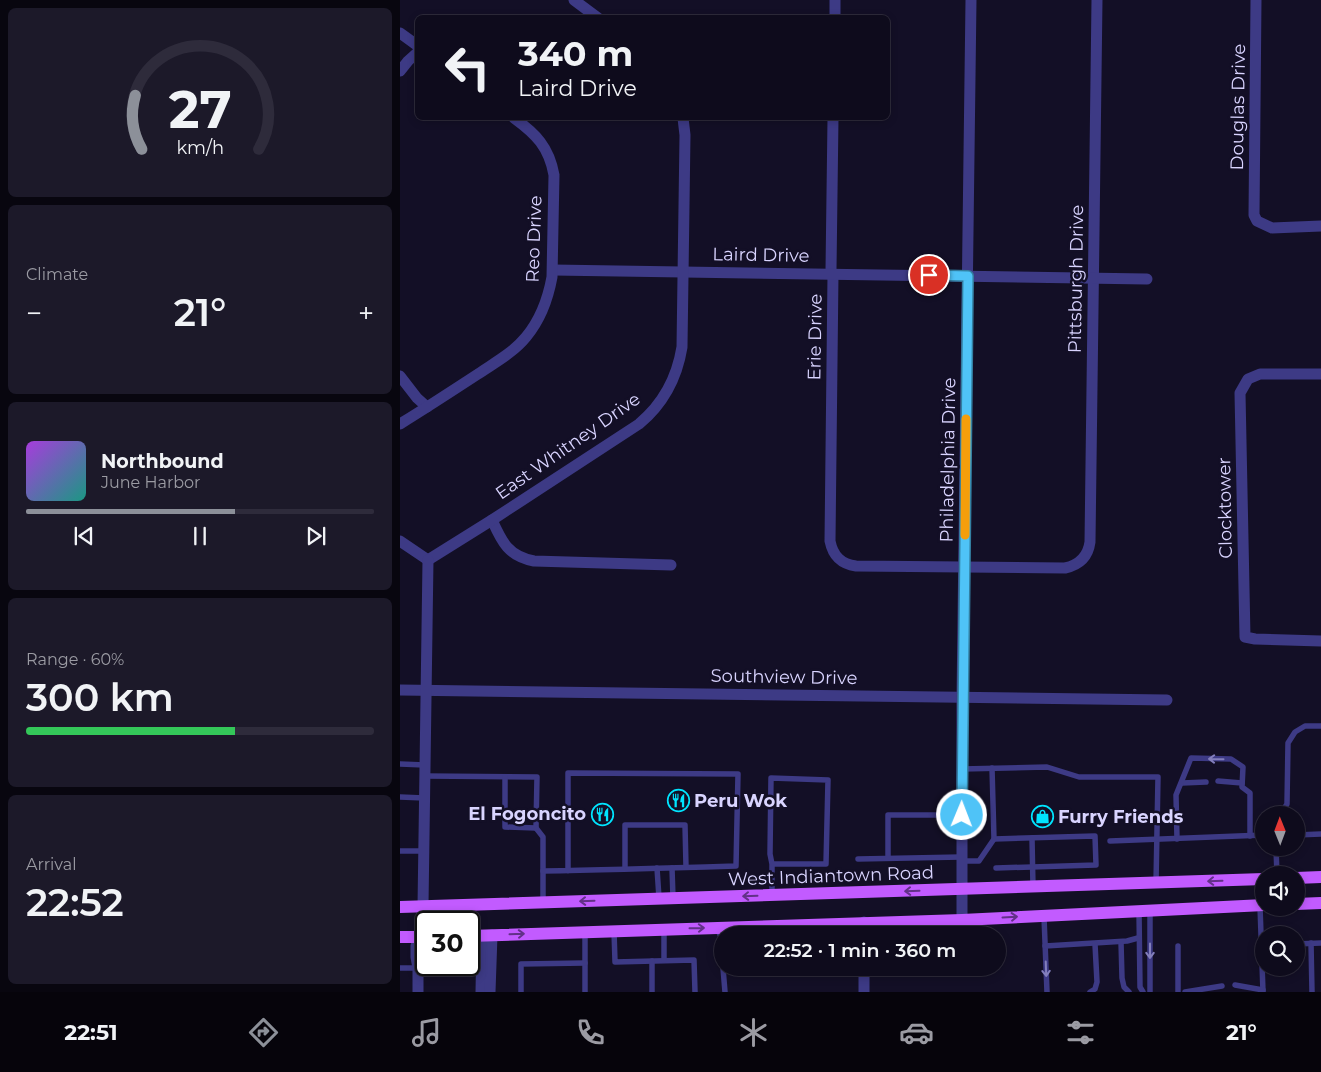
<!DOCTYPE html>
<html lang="en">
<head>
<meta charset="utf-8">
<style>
	body { margin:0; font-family:Montserrat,sans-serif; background:#1c1929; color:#f1f3f6; height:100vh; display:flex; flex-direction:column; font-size:19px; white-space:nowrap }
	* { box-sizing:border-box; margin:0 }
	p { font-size:16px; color:#9b9ba3 }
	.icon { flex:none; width:28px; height:28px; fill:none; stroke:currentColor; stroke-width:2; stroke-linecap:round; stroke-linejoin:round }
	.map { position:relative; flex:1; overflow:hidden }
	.side { display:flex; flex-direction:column; gap:8px; padding:8px; background:#08060f; width:400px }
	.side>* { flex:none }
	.hud { position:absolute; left:15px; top:15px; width:475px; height:105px; border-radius:8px; box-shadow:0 2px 8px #0003,0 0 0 1px #2e2b3b; background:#0e0b1c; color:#f1f3f6; overflow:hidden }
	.needle { width:32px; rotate:359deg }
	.tools { position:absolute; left:855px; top:806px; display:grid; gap:10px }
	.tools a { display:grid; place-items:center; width:50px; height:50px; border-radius:50%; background:#0e0b1c; box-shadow:0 2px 8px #0003,0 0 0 1px #2e2b3b; font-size:25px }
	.speed { position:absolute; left:15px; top:911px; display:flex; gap:10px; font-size:25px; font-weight:700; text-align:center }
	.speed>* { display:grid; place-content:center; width:65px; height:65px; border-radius:50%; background:#0e0b1c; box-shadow:0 2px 8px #0003,0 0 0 1px #2e2b3b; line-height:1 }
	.speed .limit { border:2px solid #111; border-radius:8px; background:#fff; color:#111 }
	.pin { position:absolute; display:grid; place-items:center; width:42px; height:42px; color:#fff; margin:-21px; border:2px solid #fff; border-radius:50%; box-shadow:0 1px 5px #0007 }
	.me { position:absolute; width:55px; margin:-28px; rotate:1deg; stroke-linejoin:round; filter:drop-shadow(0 0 4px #0008) }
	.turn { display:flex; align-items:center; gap:18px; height:105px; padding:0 20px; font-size:22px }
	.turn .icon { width:65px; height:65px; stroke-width:2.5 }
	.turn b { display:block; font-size:35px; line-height:42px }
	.big { font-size:38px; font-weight:600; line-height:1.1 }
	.side .card { flex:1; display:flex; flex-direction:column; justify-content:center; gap:8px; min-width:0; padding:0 18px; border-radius:8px; background:#1c1929 }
	.side .dial { align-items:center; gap:0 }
	.dial svg { height:130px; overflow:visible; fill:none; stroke:#2e2b3b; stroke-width:7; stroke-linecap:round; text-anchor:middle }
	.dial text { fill:#f1f3f6; stroke:none }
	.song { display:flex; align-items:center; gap:15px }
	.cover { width:60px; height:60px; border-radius:8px; background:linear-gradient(135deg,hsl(280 70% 55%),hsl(170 70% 35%)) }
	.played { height:5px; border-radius:2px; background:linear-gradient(90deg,#8c9099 60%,#2e2b3b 60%) }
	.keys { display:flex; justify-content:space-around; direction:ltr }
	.heat { display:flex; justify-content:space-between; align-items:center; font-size:28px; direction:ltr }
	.charge { height:8px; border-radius:4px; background:linear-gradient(90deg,#34c759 60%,#2e2b3b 0) }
	.trip { position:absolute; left:314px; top:926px; width:292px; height:50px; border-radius:25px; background:#0e0b1c; box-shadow:0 2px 8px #0003,0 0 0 1px #2e2b3b; font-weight:600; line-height:50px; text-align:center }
	.tabs { display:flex; height:80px; justify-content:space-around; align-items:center; background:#06040b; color:#9b9ba3 }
	.tabs .icon { width:35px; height:35px }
	.tabs .active { color:#8c9099 }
	.tabs b { font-size:22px; color:#f1f3f6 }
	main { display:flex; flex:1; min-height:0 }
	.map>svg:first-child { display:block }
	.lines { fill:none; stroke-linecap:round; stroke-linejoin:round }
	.lane { stroke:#3d3a85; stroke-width:5.5 }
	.street { stroke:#3d3a85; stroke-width:11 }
	.primary { stroke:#c25bff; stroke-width:12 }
	.oneway { stroke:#837fbc }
	.oneway2 { stroke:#623188 }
	.route-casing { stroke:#337fa1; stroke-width:12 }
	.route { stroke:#4fc3f7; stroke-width:9 }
	.slow { stroke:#f59e0b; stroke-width:9 }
	.labels { text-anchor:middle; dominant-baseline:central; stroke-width:5; stroke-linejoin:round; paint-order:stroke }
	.street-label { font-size:18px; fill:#d9d4ff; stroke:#130f26 }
	.poi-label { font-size:18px; font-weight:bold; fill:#d9d4ff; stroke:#130f26; text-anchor:start }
</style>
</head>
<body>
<main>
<section class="side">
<div class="card dial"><svg viewBox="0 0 100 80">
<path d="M14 69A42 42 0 1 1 86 69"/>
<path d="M14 69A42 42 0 0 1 10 36" stroke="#8c9099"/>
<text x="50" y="56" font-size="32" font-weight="700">27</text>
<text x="50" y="72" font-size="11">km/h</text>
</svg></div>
<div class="card"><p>Climate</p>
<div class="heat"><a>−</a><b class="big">21°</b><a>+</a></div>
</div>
<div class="card">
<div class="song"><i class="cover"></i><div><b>Northbound</b><p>June Harbor</p></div></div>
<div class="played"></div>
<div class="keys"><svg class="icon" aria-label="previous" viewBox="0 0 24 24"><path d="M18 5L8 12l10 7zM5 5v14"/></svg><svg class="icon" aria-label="pause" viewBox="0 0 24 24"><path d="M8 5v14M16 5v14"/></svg><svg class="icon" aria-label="next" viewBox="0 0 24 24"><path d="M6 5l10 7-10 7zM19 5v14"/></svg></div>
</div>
<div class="card"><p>Range · 60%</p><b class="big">300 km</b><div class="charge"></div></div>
<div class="card"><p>Arrival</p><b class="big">22:52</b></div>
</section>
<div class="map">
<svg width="921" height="992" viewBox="0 0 921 992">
	<rect width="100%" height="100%" fill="#130f26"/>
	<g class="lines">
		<g class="lane">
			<path d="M 0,764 L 25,765"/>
			<path d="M 592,768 L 594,839"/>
			<path d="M 562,769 L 647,767 L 679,777 L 758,777 L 756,883"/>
			<path d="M 25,776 L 137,777 L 136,828 L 143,837 L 143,902"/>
			<path d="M 105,777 L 105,827 L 136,828"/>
			<path d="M 818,781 L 842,783"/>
			<path d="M 782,783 L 806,782"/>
			<path d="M 0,797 L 24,798"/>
			<path d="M 880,815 L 887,804 L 888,743 L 895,732 L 905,726 L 921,726"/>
			<path d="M 896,835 L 921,834"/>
			<path d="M 632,838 L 633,887"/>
			<path d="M 777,839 L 776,795 L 791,758 L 831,759 L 843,767 L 842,787 L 850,793 L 850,836"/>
			<path d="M 710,841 L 864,835"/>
			<path d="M 876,848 L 877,875"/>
			<path d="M 0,851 L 23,851"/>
			<path d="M 488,858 L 488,815 L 562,815"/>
			<path d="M 458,859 L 561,857"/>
			<path d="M 561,861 L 579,861 L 594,839 L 695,836 L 696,865 L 596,868"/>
			<path d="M 372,864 L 426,864 L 428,780 L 371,778 L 370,854 L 372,864 L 372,895"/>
			<path d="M 225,868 L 225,825 L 285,825 L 286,867"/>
			<path d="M 257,868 L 259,898"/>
			<path d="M 272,868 L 273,898"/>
			<path d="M 143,871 C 207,870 272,868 336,866 L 338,774 L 168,773 L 168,871"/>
			<path d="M 860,906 L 863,992"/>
			<path d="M 750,910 L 750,992"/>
			<path d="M 739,912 L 740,987 L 743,992"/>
			<path d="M 644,917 L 647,992"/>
			<path d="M 317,928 L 322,939 L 322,949"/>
			<path d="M 214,931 L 215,962 L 294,960 L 295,992"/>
			<path d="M 185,932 L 185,992"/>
			<path d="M 721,942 L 722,978 L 724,987 L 729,992"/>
			<path d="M 911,943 L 912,992"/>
			<path d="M 896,944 L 921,943"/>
			<path d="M 645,946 L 727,941 L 738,938"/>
			<path d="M 778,946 L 778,992"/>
			<path d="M 264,960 L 264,930"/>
			<path d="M 69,963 L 82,964"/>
			<path d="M 0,968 L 18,968"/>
			<path d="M 323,968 L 325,992"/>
			<path d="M 835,985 L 863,990"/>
			<path d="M 121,992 L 121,964 L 185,963"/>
			<path d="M 252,992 L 252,961"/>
			<path d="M 690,992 L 695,989 L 697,982 L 695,944"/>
			<path d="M 785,992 L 822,986"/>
		</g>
		<g class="street">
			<path d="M 174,0 L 198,18"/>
			<path d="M 856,0 L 854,215 L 857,221 L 872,228 L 921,226"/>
			<path d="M 435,18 L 435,0"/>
			<path d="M 0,33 L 18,46"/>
			<path d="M 0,71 L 8,61 L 18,52"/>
			<path d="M 433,118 L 431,270 L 433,274 L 430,541 C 433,556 441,564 456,566 L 665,568 C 679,565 688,557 690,542 L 697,0"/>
			<path d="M 153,270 L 747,279"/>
			<path d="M 921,374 L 860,374 L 848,379 L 840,393 L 845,637 L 855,639 L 921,641"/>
			<path d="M 0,376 L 17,398 L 27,407"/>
			<path d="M 0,424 C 26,408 52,391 78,374 C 94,363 113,353 126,337 C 141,319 148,299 152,277 L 154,175 C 149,147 136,134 114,118"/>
			<path d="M 92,520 C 102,542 108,556 134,561 L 271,565"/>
			<path d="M 0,541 L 28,560"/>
			<path d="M 28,560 L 92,520 L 239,424 C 263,404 277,378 282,347 L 285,135 L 283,118"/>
			<path d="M 0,690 L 767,700"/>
			<path d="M 562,920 L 562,697 L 571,0"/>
			<path d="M 464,935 L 464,922"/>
			<path d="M 18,968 L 16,957 L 16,946 L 19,937 L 23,906 L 28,560"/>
			<path d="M 18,992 L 18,968 L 20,961"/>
			<path d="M 81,992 L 82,936"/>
			<path d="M 90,992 L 92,935"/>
			<path d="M 464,992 L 464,968"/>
		</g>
		<g class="primary">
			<path d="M 896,878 L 921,877"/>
			<path d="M 896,904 L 921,903"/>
			<path d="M 0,907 L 864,879"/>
			<path d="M 69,936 L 562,920 L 864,905"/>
			<path d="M 0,937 L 26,937"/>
		</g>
	</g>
	<defs><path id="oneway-shaft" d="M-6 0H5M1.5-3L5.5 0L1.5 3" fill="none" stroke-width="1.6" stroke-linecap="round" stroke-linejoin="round" transform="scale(1.25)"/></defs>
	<g class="oneway">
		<use href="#oneway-shaft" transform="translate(816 759) rotate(-179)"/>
		<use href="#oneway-shaft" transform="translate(750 951) rotate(90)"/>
		<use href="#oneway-shaft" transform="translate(646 969) rotate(88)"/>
	</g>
	<g class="oneway2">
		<use href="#oneway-shaft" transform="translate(815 881) rotate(178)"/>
		<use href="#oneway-shaft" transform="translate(512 891) rotate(178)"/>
		<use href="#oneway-shaft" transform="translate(350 896) rotate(178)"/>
		<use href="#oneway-shaft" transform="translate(187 901) rotate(178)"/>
		<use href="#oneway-shaft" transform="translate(610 917) rotate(-3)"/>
		<use href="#oneway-shaft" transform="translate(297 928) rotate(-1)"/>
		<use href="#oneway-shaft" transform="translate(117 934) rotate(-2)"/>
	</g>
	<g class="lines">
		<defs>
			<path id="route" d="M 529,275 L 568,276 L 562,815"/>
		</defs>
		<use href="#route" class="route-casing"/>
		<use href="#route" class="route"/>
		<path class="slow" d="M 565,535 L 566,419"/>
	</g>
	<defs>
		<symbol id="restaurant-ring" viewBox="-11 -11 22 22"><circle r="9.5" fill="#130f26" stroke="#00e5ff" stroke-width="1.5"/><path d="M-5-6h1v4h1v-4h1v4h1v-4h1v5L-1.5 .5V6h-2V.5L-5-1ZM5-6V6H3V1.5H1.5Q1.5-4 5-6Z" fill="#00e5ff"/></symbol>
		<symbol id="shop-ring" viewBox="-11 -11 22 22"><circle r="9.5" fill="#130f26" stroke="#00e5ff" stroke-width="1.5"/><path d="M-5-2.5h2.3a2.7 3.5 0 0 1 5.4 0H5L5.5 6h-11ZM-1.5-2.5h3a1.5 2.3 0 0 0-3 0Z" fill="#00e5ff"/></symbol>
	</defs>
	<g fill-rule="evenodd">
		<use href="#restaurant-ring" x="266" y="788" width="25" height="25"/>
		<use href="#restaurant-ring" x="190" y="802" width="25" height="25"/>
		<use href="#shop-ring" x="630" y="804" width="25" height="25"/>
	</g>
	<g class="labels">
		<g class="street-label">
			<text transform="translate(838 107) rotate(-89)">Douglas Drive</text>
			<text transform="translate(134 239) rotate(-88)">Reo Drive</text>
			<text transform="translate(361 255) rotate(1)">Laird Drive</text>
			<text transform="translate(676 279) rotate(-89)">Pittsburgh Drive</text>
			<text transform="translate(415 337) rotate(-89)">Erie Drive</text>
			<text transform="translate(168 446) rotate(-35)">East Whitney Drive</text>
			<text transform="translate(548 460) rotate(-89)">Philadelphia Drive</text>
			<text transform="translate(825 508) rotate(-91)">Clocktower</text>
			<text transform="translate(384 677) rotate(1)">Southview Drive</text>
			<text transform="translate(431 876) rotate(-2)">West Indiantown Road</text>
		</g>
		<g class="poi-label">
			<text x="294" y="801">Peru Wok</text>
			<text x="186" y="814" text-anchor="end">El Fogoncito</text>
			<text x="658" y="817">Furry Friends</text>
		</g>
	</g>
</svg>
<div class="tools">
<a><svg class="needle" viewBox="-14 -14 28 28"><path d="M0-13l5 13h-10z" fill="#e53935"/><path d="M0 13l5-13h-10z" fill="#9b9ba3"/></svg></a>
<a><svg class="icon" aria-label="sound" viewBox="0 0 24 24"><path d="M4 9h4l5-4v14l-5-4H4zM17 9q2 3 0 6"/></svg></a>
<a><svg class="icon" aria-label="search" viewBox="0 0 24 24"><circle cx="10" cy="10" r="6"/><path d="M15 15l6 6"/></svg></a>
</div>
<div class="speed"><div class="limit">30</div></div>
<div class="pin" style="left:529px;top:275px;background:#d93025"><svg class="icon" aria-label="arrive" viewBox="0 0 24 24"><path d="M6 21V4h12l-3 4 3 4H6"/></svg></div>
<svg class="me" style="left:562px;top:815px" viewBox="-20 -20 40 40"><circle r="17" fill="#4fc3f7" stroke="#fff" stroke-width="3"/><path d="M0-11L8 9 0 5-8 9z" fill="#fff"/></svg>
<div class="trip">22:52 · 1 min · 360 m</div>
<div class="hud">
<div class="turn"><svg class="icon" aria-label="left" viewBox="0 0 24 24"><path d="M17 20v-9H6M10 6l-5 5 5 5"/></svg><div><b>340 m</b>Laird Drive</div></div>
</div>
</div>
</main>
<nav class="tabs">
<b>22:51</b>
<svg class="icon active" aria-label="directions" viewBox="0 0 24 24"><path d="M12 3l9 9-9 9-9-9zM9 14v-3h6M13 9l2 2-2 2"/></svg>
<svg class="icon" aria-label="music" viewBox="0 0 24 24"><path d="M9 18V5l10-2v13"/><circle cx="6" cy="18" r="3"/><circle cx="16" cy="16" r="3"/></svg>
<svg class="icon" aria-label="phone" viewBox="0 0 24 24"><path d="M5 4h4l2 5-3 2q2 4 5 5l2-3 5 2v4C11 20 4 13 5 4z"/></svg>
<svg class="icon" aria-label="climate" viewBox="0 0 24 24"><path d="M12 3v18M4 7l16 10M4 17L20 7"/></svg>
<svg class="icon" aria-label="car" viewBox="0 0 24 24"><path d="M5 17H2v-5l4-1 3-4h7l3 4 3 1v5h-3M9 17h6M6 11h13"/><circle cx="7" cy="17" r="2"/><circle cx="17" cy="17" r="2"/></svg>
<svg class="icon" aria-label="filters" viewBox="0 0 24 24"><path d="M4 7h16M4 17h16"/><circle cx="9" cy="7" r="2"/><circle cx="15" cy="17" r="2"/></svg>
<b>21°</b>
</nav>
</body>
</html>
